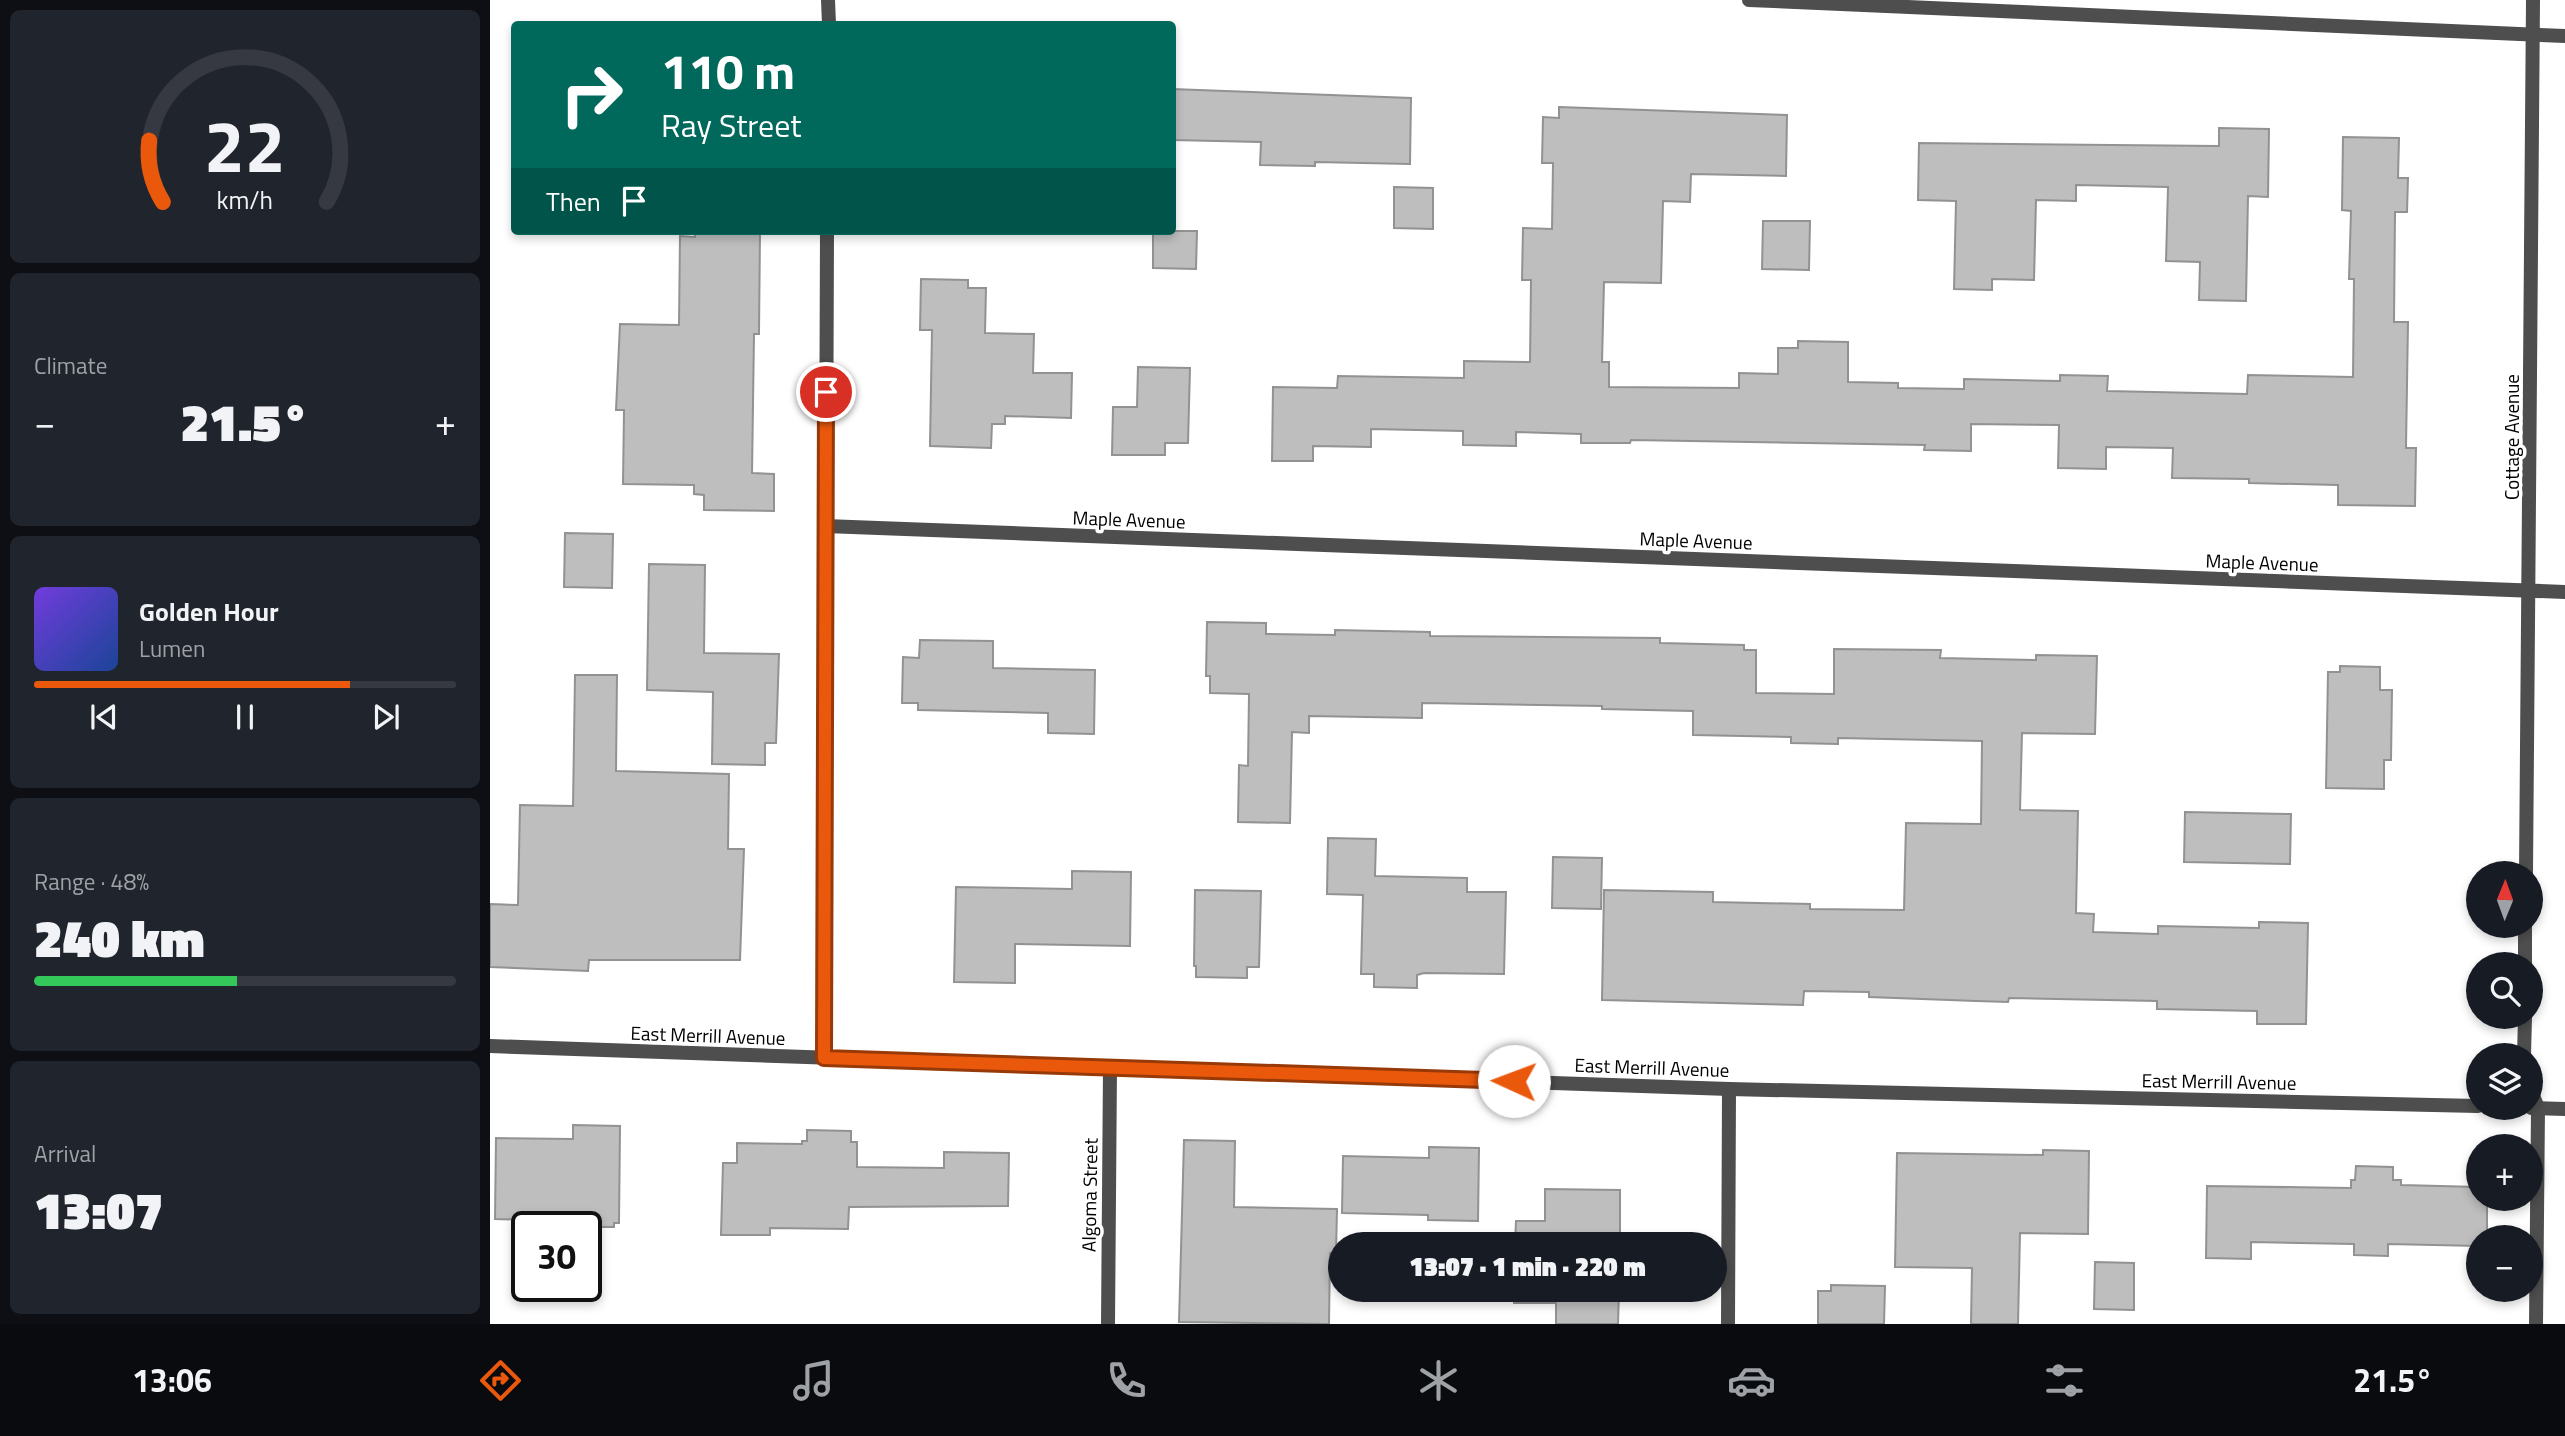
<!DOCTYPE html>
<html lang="en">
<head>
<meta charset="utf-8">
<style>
	body { margin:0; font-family:"Titillium Web",sans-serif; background:#20242c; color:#f1f3f6; height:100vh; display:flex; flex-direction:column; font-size:26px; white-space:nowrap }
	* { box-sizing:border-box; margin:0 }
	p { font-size:23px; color:#9ea1a6 }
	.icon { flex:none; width:38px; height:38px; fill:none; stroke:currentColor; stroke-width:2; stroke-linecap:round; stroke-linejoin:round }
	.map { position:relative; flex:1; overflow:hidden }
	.details { display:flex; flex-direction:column; gap:10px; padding:10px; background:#0d0f14; width:490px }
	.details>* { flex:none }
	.top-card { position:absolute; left:21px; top:21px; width:665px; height:214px; border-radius:7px; box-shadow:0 4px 10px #0003; background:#00695c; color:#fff; overflow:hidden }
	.needle { width:46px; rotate:1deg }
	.tools { position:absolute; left:1976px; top:861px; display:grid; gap:14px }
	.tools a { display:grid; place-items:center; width:77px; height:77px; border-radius:50%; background:#171b24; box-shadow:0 4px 10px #0003; font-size:35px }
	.speed { position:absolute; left:21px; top:1211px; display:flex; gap:14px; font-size:35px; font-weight:700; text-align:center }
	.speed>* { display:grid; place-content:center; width:91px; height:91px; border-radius:50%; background:#171b24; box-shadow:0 4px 10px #0003; line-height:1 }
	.speed .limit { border:4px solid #111; border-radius:10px; background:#fff; color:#111 }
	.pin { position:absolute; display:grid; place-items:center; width:60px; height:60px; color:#fff; margin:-30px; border:4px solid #fff; border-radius:50%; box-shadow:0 2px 7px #0007 }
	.me { position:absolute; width:77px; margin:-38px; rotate:272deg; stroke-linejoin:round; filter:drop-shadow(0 0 5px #0008) }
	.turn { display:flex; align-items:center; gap:24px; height:147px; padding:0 35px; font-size:32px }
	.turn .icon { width:91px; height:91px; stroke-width:2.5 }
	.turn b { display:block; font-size:49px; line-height:60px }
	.then { display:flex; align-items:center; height:66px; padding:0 35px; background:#0003; gap:14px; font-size:26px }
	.big { font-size:52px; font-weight:800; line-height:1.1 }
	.details .tile { flex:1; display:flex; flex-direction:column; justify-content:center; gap:10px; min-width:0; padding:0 24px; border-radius:10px; background:#20242c }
	.details .dial { align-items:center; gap:0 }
	.dial svg { height:182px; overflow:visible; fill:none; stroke:#363941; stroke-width:7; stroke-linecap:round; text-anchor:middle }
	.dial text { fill:#f1f3f6; stroke:none }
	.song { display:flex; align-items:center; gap:21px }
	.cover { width:84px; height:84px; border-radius:10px; background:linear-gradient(135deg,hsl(260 70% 55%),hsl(220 70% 35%)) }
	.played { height:7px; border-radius:4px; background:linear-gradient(90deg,#ea580c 75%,#363941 75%) }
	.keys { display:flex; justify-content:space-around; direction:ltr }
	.heat { display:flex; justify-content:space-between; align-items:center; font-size:38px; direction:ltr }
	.charge { height:10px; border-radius:5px; background:linear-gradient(90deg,#34c759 48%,#363941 0) }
	.trip { position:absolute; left:838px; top:1232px; width:399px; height:70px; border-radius:35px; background:#171b24; box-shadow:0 4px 10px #0003; font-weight:800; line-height:70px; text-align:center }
	.dock { display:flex; height:112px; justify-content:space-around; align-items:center; background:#090b0e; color:#9ea1a6 }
	.dock .icon { width:49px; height:49px }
	.dock .on { color:#ea580c }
	.dock b { font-size:32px; color:#f1f3f6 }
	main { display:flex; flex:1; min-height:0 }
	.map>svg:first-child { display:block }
	.building { fill:#bebebe; stroke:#929292; stroke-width:2 }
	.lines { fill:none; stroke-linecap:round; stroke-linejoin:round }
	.street { stroke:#4e4e4e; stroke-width:14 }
	.route-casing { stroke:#983908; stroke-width:18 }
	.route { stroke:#ea580c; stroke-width:12 }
	.labels { text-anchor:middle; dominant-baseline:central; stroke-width:7; stroke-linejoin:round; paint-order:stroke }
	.street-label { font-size:19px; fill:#000; stroke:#fff }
</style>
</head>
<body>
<main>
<section class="details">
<div class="tile dial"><svg viewBox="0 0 100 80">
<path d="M14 69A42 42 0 1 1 86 69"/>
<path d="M14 69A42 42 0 0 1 8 42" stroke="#ea580c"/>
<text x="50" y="56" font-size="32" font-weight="700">22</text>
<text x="50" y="72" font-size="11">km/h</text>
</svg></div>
<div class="tile"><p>Climate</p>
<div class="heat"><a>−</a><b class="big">21.5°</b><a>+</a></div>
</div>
<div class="tile">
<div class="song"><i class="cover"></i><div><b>Golden Hour</b><p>Lumen</p></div></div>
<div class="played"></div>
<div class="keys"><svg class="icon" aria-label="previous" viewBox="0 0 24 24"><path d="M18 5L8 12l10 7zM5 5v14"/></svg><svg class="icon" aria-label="pause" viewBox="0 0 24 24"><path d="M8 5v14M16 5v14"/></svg><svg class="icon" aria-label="next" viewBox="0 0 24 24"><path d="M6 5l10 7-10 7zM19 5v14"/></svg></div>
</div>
<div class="tile"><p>Range · 48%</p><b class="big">240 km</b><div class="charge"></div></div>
<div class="tile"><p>Arrival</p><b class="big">13:07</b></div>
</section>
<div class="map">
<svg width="2075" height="1324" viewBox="0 0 2075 1324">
	<rect width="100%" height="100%" fill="#fff"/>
	<g class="building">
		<path d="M 682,89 L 921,98 L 920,164 L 825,162 L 825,166 L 770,165 L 771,142 L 682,140 Z"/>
		<path d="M 1069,107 L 1297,115 L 1296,176 L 1201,174 L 1200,202 L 1173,201 L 1171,283 L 1114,282 L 1112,362 L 1119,362 L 1119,387 L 1249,388 L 1249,373 L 1288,374 L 1288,348 L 1308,348 L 1308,341 L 1358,342 L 1358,382 L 1408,383 L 1408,388 L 1474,389 L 1474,379 L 1570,381 L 1570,375 L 1618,376 L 1617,391 L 1757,394 L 1758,375 L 1863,377 L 1864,279 L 1859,279 L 1861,211 L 1852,210 L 1853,137 L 1909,138 L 1908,178 L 1918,178 L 1917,212 L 1905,212 L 1904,322 L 1918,322 L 1916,448 L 1926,448 L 1925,506 L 1848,505 L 1848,485 L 1759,483 L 1759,479 L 1682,478 L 1683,448 L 1616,447 L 1616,469 L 1568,468 L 1569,425 L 1481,424 L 1481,451 L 1434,450 L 1435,445 L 1141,440 L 1140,443 L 1091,443 L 1091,434 L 1026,432 L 1026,446 L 973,445 L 973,431 L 881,429 L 881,447 L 823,446 L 823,461 L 782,461 L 783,387 L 847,388 L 848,376 L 974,378 L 974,361 L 1040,362 L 1041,280 L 1032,280 L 1033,228 L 1062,229 L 1063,163 L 1052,163 L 1053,117 L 1069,118 Z"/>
		<path d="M 1729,128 L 1779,129 L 1778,197 L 1758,196 L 1756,301 L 1709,300 L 1710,262 L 1676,261 L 1678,187 L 1586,185 L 1586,201 L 1546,200 L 1544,280 L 1502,279 L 1502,290 L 1464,289 L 1466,201 L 1428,200 L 1429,143 L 1729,146 Z"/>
		<path d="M 904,187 L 943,188 L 943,229 L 904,228 Z"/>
		<path d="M 1273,221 L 1320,221 L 1319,270 L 1272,269 Z"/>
		<path d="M 205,231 L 270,231 L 269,334 L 264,334 L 262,473 L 284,474 L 284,511 L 214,510 L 214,495 L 204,494 L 204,485 L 133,484 L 134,410 L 126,410 L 130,324 L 189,325 L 190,236 L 205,237 Z"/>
		<path d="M 663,231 L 707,231 L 706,269 L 663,268 Z"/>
		<path d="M 431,279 L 478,280 L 478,288 L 496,288 L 495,333 L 544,334 L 543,373 L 582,373 L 581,418 L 515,416 L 515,424 L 502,424 L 501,448 L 440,446 L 442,330 L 430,330 Z"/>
		<path d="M 648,367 L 700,368 L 698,443 L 675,443 L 675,455 L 622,455 L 623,407 L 647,407 Z"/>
		<path d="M 75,533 L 123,534 L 122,588 L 74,587 Z"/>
		<path d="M 159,564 L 215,565 L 214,653 L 289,654 L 286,743 L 275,743 L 275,765 L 222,764 L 223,692 L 157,690 Z"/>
		<path d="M 717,622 L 776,623 L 776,634 L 845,635 L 845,630 L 940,632 L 940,636 L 1170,638 L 1170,643 L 1254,645 L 1254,650 L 1266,650 L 1266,693 L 1344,694 L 1344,649 L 1451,650 L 1450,658 L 1546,660 L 1546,655 L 1607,656 L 1605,734 L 1532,733 L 1530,810 L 1588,811 L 1586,913 L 1604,914 L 1603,932 L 1668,934 L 1668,926 L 1769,928 L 1769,922 L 1818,923 L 1816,1024 L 1767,1024 L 1767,1011 L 1667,1009 L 1667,1001 L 1519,998 L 1518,1002 L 1486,1001 L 1379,997 L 1379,992 L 1314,991 L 1313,1005 L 1112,1000 L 1114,890 L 1223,892 L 1223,902 L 1320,904 L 1320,909 L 1414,910 L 1416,823 L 1491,824 L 1492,741 L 1348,738 L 1348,744 L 1301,743 L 1301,737 L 1203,735 L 1203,711 L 1112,709 L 1112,706 L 932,703 L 932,718 L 819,716 L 819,733 L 802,732 L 800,823 L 748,822 L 749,765 L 758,766 L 759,694 L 720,693 L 720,676 L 716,676 Z"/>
		<path d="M 430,640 L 503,641 L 503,668 L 605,670 L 604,734 L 558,733 L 558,713 L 428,710 L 428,703 L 412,703 L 413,657 L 429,658 Z"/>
		<path d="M 1850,666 L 1890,667 L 1890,690 L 1902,690 L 1901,760 L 1894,760 L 1894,789 L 1836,788 L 1838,672 L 1850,672 Z"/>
		<path d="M 85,675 L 127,675 L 126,771 L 239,774 L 238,849 L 254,849 L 250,960 L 99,960 L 98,971 L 0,967 L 0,904 L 28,905 L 30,805 L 83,806 Z"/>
		<path d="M 1695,812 L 1801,814 L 1800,864 L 1694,862 Z"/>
		<path d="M 838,838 L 886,839 L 885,876 L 977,878 L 977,892 L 1016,892 L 1014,974 L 934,973 L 927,975 L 927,988 L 884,987 L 884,974 L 871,974 L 873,895 L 837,894 Z"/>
		<path d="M 1063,857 L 1112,858 L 1111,909 L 1062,908 Z"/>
		<path d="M 582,871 L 641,872 L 640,946 L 525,944 L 525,983 L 464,982 L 466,887 L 582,889 Z"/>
		<path d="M 705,890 L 771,891 L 769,967 L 757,967 L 757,978 L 706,977 L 706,966 L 704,966 Z"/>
		<path d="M 83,1125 L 130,1126 L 129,1223 L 124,1223 L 124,1227 L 89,1227 L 89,1222 L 81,1221 L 5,1219 L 6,1138 L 83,1139 Z"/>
		<path d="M 317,1130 L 361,1131 L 361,1142 L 367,1142 L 367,1167 L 454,1168 L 454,1152 L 519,1153 L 518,1206 L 359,1207 L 358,1229 L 280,1228 L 280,1235 L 231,1235 L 233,1163 L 247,1163 L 247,1143 L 312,1144 L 312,1141 L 317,1141 Z"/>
		<path d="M 694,1140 L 745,1141 L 744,1207 L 847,1209 L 846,1253 L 840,1253 L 839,1324 L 689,1322 Z"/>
		<path d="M 939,1147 L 989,1148 L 988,1221 L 938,1220 L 938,1215 L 852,1213 L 853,1156 L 939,1158 Z"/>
		<path d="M 1553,1150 L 1599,1151 L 1598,1234 L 1530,1233 L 1528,1324 L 1481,1324 L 1482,1268 L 1405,1267 L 1407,1153 L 1553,1155 Z"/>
		<path d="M 1866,1166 L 1903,1167 L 1903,1180 L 1911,1180 L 1911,1185 L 1988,1187 L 1988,1199 L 1997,1199 L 1997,1237 L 1988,1237 L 1988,1246 L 1898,1244 L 1898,1256 L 1864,1255 L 1864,1244 L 1761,1242 L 1761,1259 L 1716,1258 L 1717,1186 L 1861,1188 L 1861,1180 L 1865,1180 Z"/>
		<path d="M 1055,1189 L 1130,1190 L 1130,1244 L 1025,1244 L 1026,1221 L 1055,1221 Z"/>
		<path d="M 1605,1262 L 1644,1263 L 1644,1310 L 1604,1309 Z"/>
		<path d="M 1341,1285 L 1395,1286 L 1394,1324 L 1328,1324 L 1328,1291 L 1341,1291 Z"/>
		<path d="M 1024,1290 L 1129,1290 L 1128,1324 L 1066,1324 L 1066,1303 L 1024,1303 Z"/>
	</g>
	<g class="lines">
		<g class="street">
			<path d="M 338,0 L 339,24"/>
			<path d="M 1259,0 L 2075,36"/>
			<path d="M 335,526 L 2075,592"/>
			<path d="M 2036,873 L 2043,0"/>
			<path d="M 2035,964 L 2035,926"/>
			<path d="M 0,1046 L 1239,1089 L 1988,1106"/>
			<path d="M 2034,1055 L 2035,1017"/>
			<path d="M 334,1058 L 337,231"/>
			<path d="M 2040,1088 L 2048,1108 L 2046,1324"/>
			<path d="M 2041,1108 L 2075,1109"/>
			<path d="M 618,1324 L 620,1067"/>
			<path d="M 1238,1324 L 1239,1089"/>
		</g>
	</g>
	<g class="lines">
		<defs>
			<path id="route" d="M 336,392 L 334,1058 L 1024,1081"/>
		</defs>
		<use href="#route" class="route-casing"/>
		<use href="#route" class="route"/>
	</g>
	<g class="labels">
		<g class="street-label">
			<text transform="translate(2021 437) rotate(-90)">Cottage Avenue</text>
			<text transform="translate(639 519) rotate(2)">Maple Avenue</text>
			<text transform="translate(1206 540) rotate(2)">Maple Avenue</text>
			<text transform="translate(1772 562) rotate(2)">Maple Avenue</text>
			<text transform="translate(218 1035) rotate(2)">East Merrill Avenue</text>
			<text transform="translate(1162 1067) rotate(2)">East Merrill Avenue</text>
			<text transform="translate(1729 1081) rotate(1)">East Merrill Avenue</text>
			<text transform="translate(599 1195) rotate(-89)">Algoma Street</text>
		</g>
	</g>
</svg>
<div class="tools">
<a><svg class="needle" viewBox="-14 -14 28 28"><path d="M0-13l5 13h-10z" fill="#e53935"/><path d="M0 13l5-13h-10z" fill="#9ea1a6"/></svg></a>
<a><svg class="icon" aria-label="search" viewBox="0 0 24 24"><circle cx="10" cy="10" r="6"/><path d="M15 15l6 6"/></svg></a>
<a><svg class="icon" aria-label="layers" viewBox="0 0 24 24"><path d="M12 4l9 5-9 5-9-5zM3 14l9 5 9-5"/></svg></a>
<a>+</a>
<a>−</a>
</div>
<div class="speed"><div class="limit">30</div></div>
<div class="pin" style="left:336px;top:392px;background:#d93025"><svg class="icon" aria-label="arrive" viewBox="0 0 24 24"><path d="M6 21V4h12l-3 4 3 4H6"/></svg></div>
<svg class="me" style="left:1024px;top:1081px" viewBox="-20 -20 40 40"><circle r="19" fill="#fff"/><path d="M0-13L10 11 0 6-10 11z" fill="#ea580c"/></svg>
<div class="trip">13:07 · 1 min · 220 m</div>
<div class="top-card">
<div class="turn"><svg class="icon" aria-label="right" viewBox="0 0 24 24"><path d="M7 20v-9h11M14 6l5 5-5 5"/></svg><div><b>110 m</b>Ray Street</div></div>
<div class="then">Then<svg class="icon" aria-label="arrive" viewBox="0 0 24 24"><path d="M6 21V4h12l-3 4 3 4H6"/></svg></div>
</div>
</div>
</main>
<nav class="dock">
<b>13:06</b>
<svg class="icon on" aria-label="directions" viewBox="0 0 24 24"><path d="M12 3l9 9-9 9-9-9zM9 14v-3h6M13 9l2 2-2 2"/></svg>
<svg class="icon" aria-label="music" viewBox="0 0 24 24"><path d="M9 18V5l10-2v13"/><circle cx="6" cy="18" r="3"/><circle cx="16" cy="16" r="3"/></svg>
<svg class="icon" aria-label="phone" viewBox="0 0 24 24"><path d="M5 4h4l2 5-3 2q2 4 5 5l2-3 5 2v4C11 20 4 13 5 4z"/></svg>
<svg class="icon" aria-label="climate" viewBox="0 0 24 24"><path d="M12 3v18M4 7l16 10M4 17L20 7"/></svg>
<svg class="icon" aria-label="car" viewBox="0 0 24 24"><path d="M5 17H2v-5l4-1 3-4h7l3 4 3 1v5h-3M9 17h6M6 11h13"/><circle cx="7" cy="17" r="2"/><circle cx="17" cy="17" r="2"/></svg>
<svg class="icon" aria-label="filters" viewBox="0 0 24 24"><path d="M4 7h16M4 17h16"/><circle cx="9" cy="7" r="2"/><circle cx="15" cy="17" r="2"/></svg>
<b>21.5°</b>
</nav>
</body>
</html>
